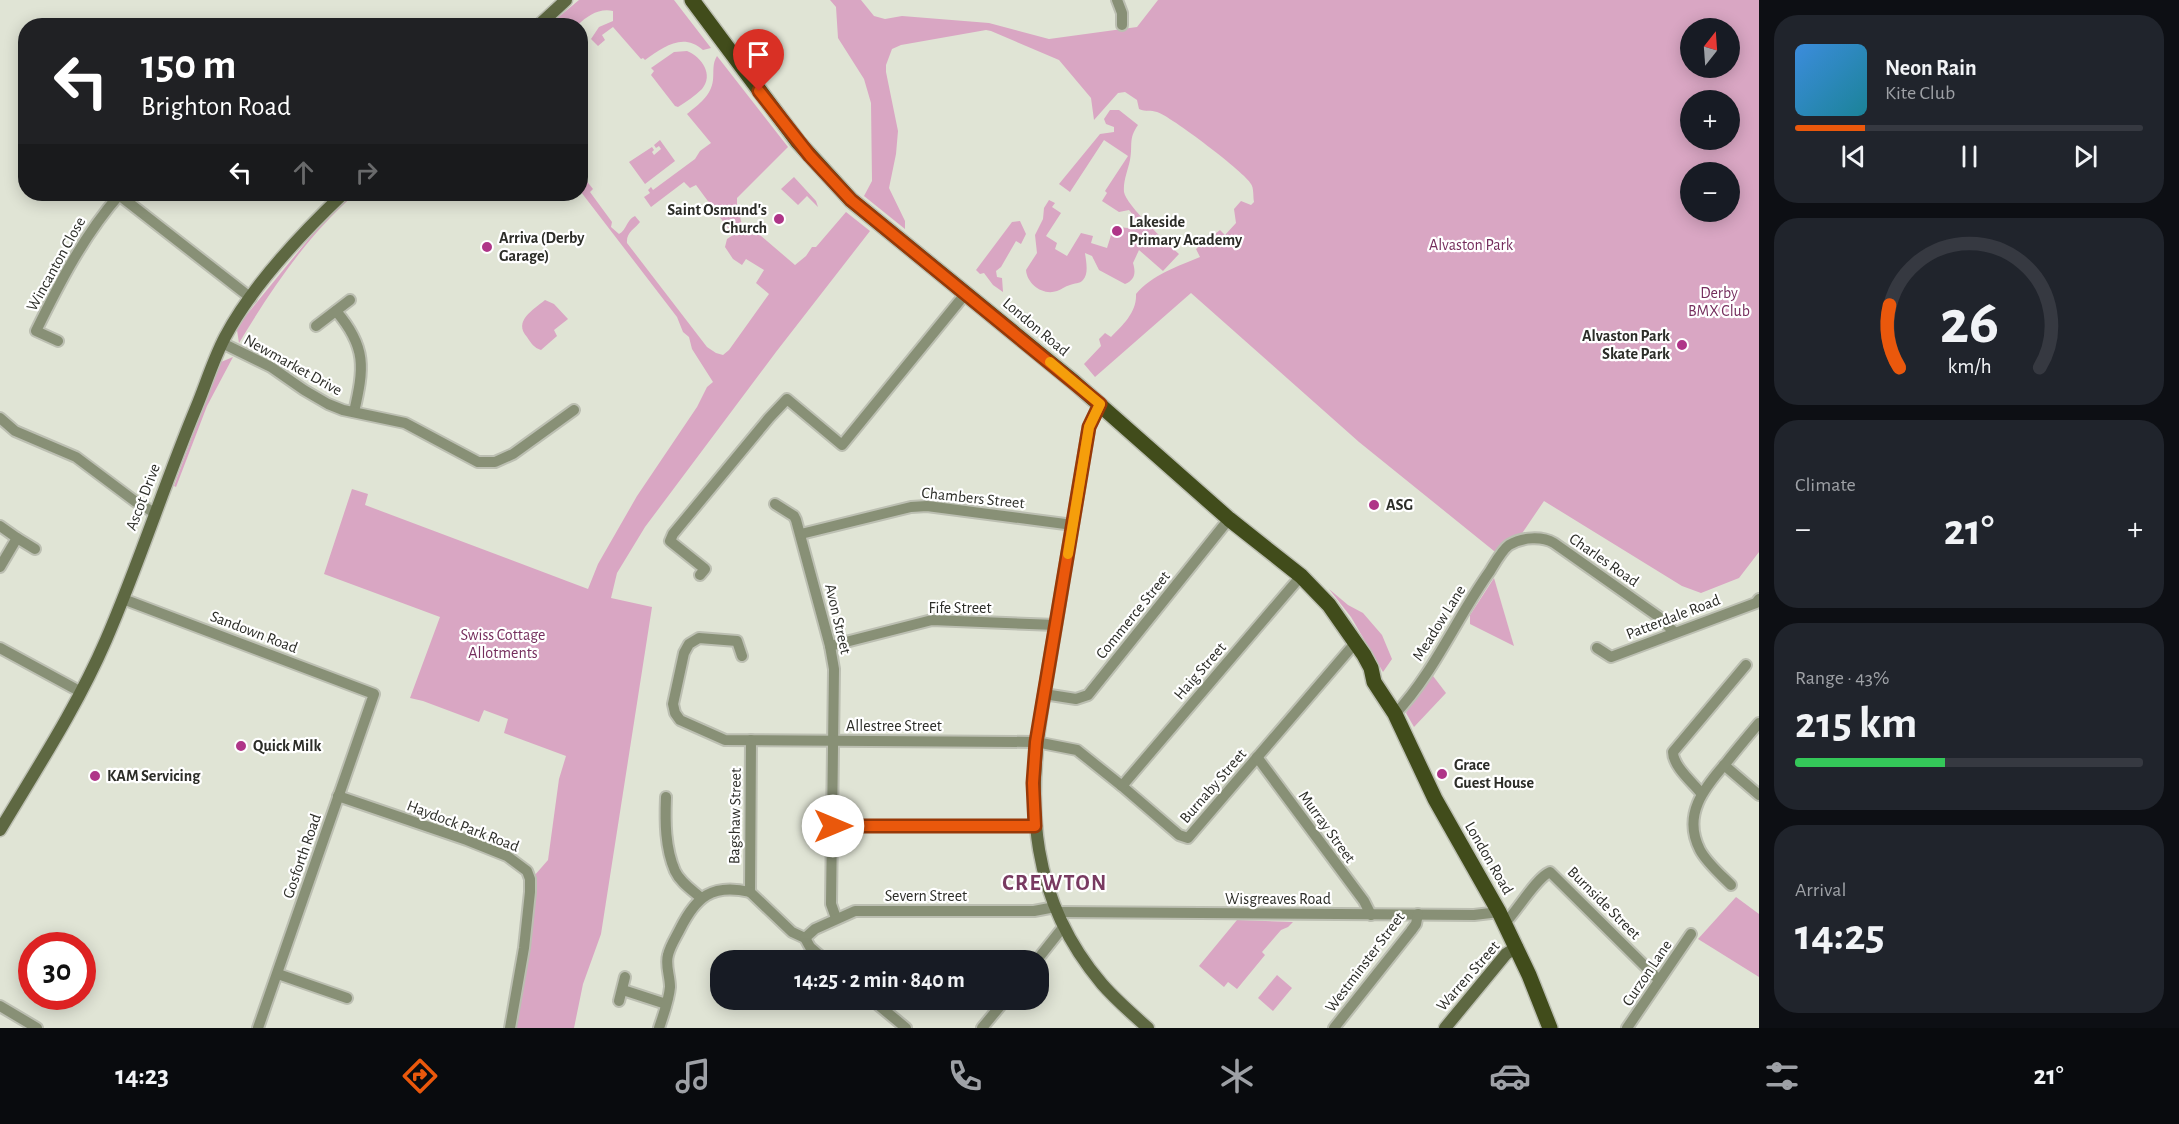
<!DOCTYPE html>
<html lang="en">
<head>
<meta charset="utf-8">
<style>
	body { margin:0; font-family:"Alegreya Sans",sans-serif; background:#20242c; color:#f1f3f6; height:100vh; display:flex; flex-direction:column; font-size:22px; white-space:nowrap }
	* { box-sizing:border-box; margin:0 }
	p { font-size:20px; color:#9ea1a6 }
	.icon { flex:none; width:33px; height:33px; fill:none; stroke:currentColor; stroke-width:2; stroke-linecap:round; stroke-linejoin:round }
	.map { position:relative; flex:1; overflow:hidden }
	.side { display:flex; flex-direction:column; gap:15px; padding:15px; background:#0d0f14; width:420px }
	.side>* { flex:none }
	.top-card { position:absolute; left:18px; top:18px; width:570px; height:183px; border-radius:24px; box-shadow:0 3px 15px #0003; background:#202124; color:#fff; overflow:hidden }
	.needle { width:39px; rotate:17deg }
	.buttons { position:absolute; left:1680px; top:18px; display:grid; gap:12px }
	.buttons a { display:grid; place-items:center; width:60px; height:60px; border-radius:50%; background:#171b24; box-shadow:0 3px 15px #0003; font-size:30px }
	.speed { position:absolute; left:18px; top:932px; display:flex; gap:12px; font-size:30px; font-weight:700; text-align:center }
	.speed>* { display:grid; place-content:center; width:78px; height:78px; border-radius:50%; background:#171b24; box-shadow:0 3px 15px #0003; line-height:1 }
	.speed .limit { border:9px solid #d22; background:#fff; color:#111 }
	.pin { position:absolute; display:grid; place-items:center; width:51px; height:51px; color:#fff; margin:-62px -26px; border-radius:50% 50% 50% 0; rotate:-45deg; box-shadow:0 0 6px #0007 }
	.pin .icon { rotate:45deg }
	.me { position:absolute; width:66px; margin:-33px; rotate:90deg; stroke-linejoin:round; filter:drop-shadow(0 0 4px #0008) }
	.turn { display:flex; align-items:center; gap:21px; height:126px; padding:0 24px; font-size:27px }
	.turn .icon { width:78px; height:78px; stroke-width:2.5 }
	.turn b { display:block; font-size:42px; line-height:51px }
	.lanes { display:flex; align-items:center; height:57px; padding:0 24px; background:#0003; justify-content:center; gap:30px; direction:ltr }
	.lanes .off { opacity:.35 }
	.big { font-size:45px; font-weight:700; line-height:1.1 }
	.side .widget { flex:1; display:flex; flex-direction:column; justify-content:center; gap:9px; min-width:0; padding:0 21px; border-radius:24px; background:#20242c }
	.side .dial { align-items:center; gap:0 }
	.dial svg { height:156px; overflow:visible; fill:none; stroke:#363941; stroke-width:7; stroke-linecap:round; text-anchor:middle }
	.dial text { fill:#f1f3f6; stroke:none }
	.song { display:flex; align-items:center; gap:18px }
	.cover { width:72px; height:72px; border-radius:9px; background:linear-gradient(135deg,hsl(210 70% 55%),hsl(190 70% 35%)) }
	.played { height:6px; border-radius:3px; background:linear-gradient(90deg,#ea580c 20%,#363941 20%) }
	.keys { display:flex; justify-content:space-around; direction:ltr }
	.heat { display:flex; justify-content:space-between; align-items:center; font-size:33px; direction:ltr }
	.charge { height:9px; border-radius:4px; background:linear-gradient(90deg,#34c759 43%,#363941 0) }
	.trip { position:absolute; left:710px; top:950px; width:339px; height:60px; border-radius:24px; background:#171b24; box-shadow:0 3px 15px #0003; font-weight:700; line-height:60px; text-align:center }
	.tab-bar { display:flex; height:96px; justify-content:space-around; align-items:center; background:#090b0e; color:#9ea1a6 }
	.tab-bar .icon { width:42px; height:42px }
	.tab-bar .on { color:#ea580c }
	.tab-bar b { font-size:27px; color:#f1f3f6 }
	main { display:flex; flex:1; min-height:0 }
	.map>svg:first-child { display:block }
	.green { fill:#d9a6c3; fill-rule:evenodd }
	.lines { fill:none; stroke-linecap:round; stroke-linejoin:round }
	.street-casing { stroke:#bcbfb2; stroke-width:14 }
	.secondary-casing { stroke:#bcbfb2; stroke-width:15 }
	.primary-casing { stroke:#bcbfb2; stroke-width:18 }
	.street { stroke:#889076; stroke-width:10 }
	.secondary { stroke:#5e6842; stroke-width:12 }
	.primary { stroke:#414c1b; stroke-width:15 }
	.route-casing { stroke:#983908; stroke-width:15 }
	.route { stroke:#ea580c; stroke-width:10 }
	.slow { stroke:#f59e0b; stroke-width:10 }
	.poi-dot { fill:#af3588; stroke:#fff; stroke-width:2 }
	.labels { text-anchor:middle; dominant-baseline:central; stroke-width:4.5; stroke-linejoin:round; paint-order:stroke }
	.poi-label { font-size:16px; font-weight:bold; fill:#2c2d28; stroke:#fff; text-anchor:start }
	.park-label { font-size:16px; fill:#752e5d; stroke:#fff }
	.street-label { font-size:16px; fill:#2c2d28; stroke:#fff }
	.district-label { font-size:22px; font-weight:bold; letter-spacing:1.5px; fill:#783a61; stroke:#fff }
</style>
</head>
<body>
<main>
<div class="map">
<svg width="1759" height="1028" viewBox="0 0 1759 1028">
	<rect width="100%" height="100%" fill="#e0e4d5"/>
	<g class="green">
		<path d="M 579,0 L 674,0 L 711,48 L 703,50 C 683,32 663,47 645,60 L 643,58 L 641,59 L 613,27 L 602,35 L 605,40 L 598,46 L 591,39 L 599,27 L 613,21 L 613,11 C 599,8 587,16 578,25 L 574,25 L 569,20 L 564,25 L 549,25 Z"/>
		<path d="M 830,0 L 861,0 L 874,16 L 885,19 L 902,16 L 989,23 L 1049,39 L 1137,27 L 1158,0 L 1759,0 L 1759,552 L 1739,578 L 1701,593 L 1682,586 L 1544,501 L 1510,551 L 1494,551 L 1359,442 L 1191,293 L 1095,377 L 1084,364 L 1101,346 L 1099,339 L 1105,333 L 1111,337 C 1123,325 1137,312 1136,294 C 1152,275 1178,266 1200,257 L 1196,249 L 1220,230 L 1225,235 L 1236,223 L 1234,209 L 1241,201 L 1251,205 L 1254,202 C 1253,197 1254,188 1251,184 C 1247,174 1169,115 1157,112 C 1151,110 1146,112 1139,109 L 1137,100 L 1125,92 L 1118,93 L 1094,120 L 1091,98 L 1059,60 L 991,31 L 986,30 L 901,45 L 892,49 L 886,65 L 886,72 L 898,131 L 896,154 L 889,188 L 905,221 L 905,229 L 864,196 L 872,181 L 871,103 L 864,79 L 838,38 L 836,7 ZM 1690,28 L 1730,28 L 1730,68 L 1690,68 ZM 1690,100 L 1730,100 L 1730,140 L 1690,140 ZM 1690,172 L 1730,172 L 1730,212 L 1690,212 Z"/>
		<path d="M 687,51 C 702,57 714,75 702,89 C 695,96 686,102 678,107 L 675,106 L 651,75 L 654,71 L 651,68 L 674,52 Z"/>
		<path d="M 717,56 L 788,147 L 737,198 L 737,204 L 742,225 L 753,235 L 760,235 L 795,265 L 806,256 L 812,247 L 816,247 L 846,212 L 870,231 L 776,352 L 645,527 L 617,573 L 611,598 L 652,607 L 601,934 L 583,984 L 574,1028 L 515,1028 L 534,876 L 548,860 L 559,779 L 566,756 L 504,733 L 508,719 L 484,710 L 479,722 L 423,701 L 410,698 L 440,617 L 324,574 L 352,489 L 368,494 L 365,505 L 588,589 L 598,564 L 637,496 L 697,407 L 707,387 L 713,382 L 692,349 L 689,337 L 683,332 L 677,317 L 581,192 L 581,174 L 593,189 L 590,192 L 612,222 L 611,227 L 619,234 C 627,230 626,220 635,216 L 640,222 C 635,229 626,232 627,243 L 707,347 L 716,353 L 723,355 L 729,350 L 769,294 L 756,283 L 764,270 L 746,259 L 742,265 L 733,259 L 725,247 L 727,239 L 733,235 L 696,185 L 690,188 L 684,182 L 651,207 L 644,197 L 650,193 L 648,190 L 651,187 L 653,190 L 695,159 L 700,151 L 711,143 L 687,114 C 699,104 711,96 713,80 C 714,71 712,64 717,56 Z"/>
		<path d="M 1110,110 L 1119,110 L 1138,125 C 1128,139 1133,145 1130,160 C 1128,170 1123,181 1124,192 C 1126,205 1168,244 1179,254 L 1163,271 L 1139,250 L 1133,263 C 1136,273 1135,280 1125,284 L 1099,270 L 1092,256 L 1085,253 C 1086,261 1089,274 1083,280 C 1080,284 1074,283 1070,285 C 1065,286 1061,290 1057,291 C 1043,296 1027,284 1026,270 L 1037,253 L 1035,235 L 1043,219 L 1044,208 L 1049,200 L 1055,203 L 1052,207 L 1061,213 L 1046,236 L 1057,243 L 1055,249 L 1067,256 L 1081,233 L 1093,236 L 1091,243 L 1107,248 L 1113,229 L 1116,230 L 1118,227 L 1128,228 L 1133,223 L 1133,215 L 1129,210 L 1119,212 L 1102,201 L 1107,193 L 1105,191 L 1128,156 L 1104,140 L 1070,192 L 1059,184 L 1100,134 L 1114,132 L 1114,127 L 1106,124 L 1104,119 Z"/>
		<path d="M 660,140 L 675,161 L 645,184 L 629,162 L 652,147 L 654,150 L 652,152 L 654,155 L 661,149 L 659,146 L 656,148 L 654,145 Z"/>
		<path d="M 794,177 L 816,201 L 818,207 L 807,196 L 798,205 L 781,189 Z"/>
		<path d="M 353,196 C 306,237 271,290 239,343 L 237,330 L 244,318 L 325,219 L 349,197 Z"/>
		<path d="M 1020,221 L 1026,234 L 1021,244 L 1016,241 L 1001,267 L 996,271 L 997,277 L 1002,278 L 1003,292 L 993,285 L 984,273 L 980,274 L 976,270 L 1012,222 Z"/>
		<path d="M 545,300 L 554,304 L 568,319 L 554,330 L 557,336 L 541,350 C 534,348 531,343 527,337 C 513,321 533,310 545,300 Z"/>
		<path d="M 233,357 L 207,406 L 176,487 L 174,486 L 215,375 L 221,362 Z"/>
		<path d="M 1494,578 L 1514,646 L 1470,624 L 1470,615 Z"/>
		<path d="M 1329,589 L 1348,605 L 1363,613 L 1382,635 L 1392,659 L 1383,672 L 1351,617 Z"/>
		<path d="M 1430,672 L 1446,693 L 1414,727 L 1406,713 Z"/>
		<path d="M 1736,897 L 1759,914 L 1759,977 L 1698,939 Z"/>
		<path d="M 1237,920 L 1293,922 L 1288,927 L 1281,930 L 1262,952 L 1265,955 L 1237,989 L 1228,982 L 1224,987 L 1199,966 Z"/>
		<path d="M 1277,975 L 1292,988 L 1273,1011 L 1258,998 Z"/>
	</g>
	<g class="lines">
		<defs>
			<g id="street">
				<path d="M 1117,0 L 1122,13 L 1122,25"/>
				<path d="M 119,195 L 251,298"/>
				<path d="M 336,311 C 367,347 364,368 354,412"/>
				<path d="M 316,326 L 350,300"/>
				<path d="M 58,341 L 36,331 C 60,282 84,235 120,194"/>
				<path d="M 222,343 L 271,367 L 304,390 L 328,404 L 343,410 L 405,423 L 478,462 L 495,462 L 513,454 L 574,410"/>
				<path d="M 0,418 L 15,431 L 76,457 L 136,502 L 155,513"/>
				<path d="M 775,504 L 794,516 L 796,520 L 830,646 L 834,669 L 831,904 L 836,918"/>
				<path d="M 801,534 L 911,507 L 927,506 L 1073,525"/>
				<path d="M 17,538 L 35,549"/>
				<path d="M 0,567 L 17,538 L 0,526"/>
				<path d="M 700,575 L 705,569 L 670,541 L 673,534 L 769,418 L 787,399 L 842,445 L 966,293"/>
				<path d="M 123,599 L 374,694 L 258,1028"/>
				<path d="M 830,646 L 932,620 L 1056,625"/>
				<path d="M 0,648 L 81,692"/>
				<path d="M 1597,648 L 1611,657 L 1756,603 L 1759,599"/>
				<path d="M 742,656 L 737,641 L 699,638 L 689,644 L 684,653 L 673,704 L 675,713 L 680,720 L 725,740 L 1036,742 L 1077,750 L 1122,786 L 1179,835 L 1188,838 L 1356,642"/>
				<path d="M 1044,694 L 1076,699 L 1088,695 L 1229,519"/>
				<path d="M 1395,714 C 1434,673 1457,617 1490,571 C 1495,563 1502,550 1509,545 C 1522,537 1542,536 1554,543 L 1659,617 L 1674,632"/>
				<path d="M 1257,757 L 1364,901 L 1371,915"/>
				<path d="M 1724,765 L 1759,795"/>
				<path d="M 1122,786 L 1301,576"/>
				<path d="M 1701,793 C 1692,782 1673,766 1673,752 L 1746,665"/>
				<path d="M 338,796 L 467,840 L 507,856 L 527,871 L 530,879 L 530,892 L 524,948 L 510,1028"/>
				<path d="M 666,797 C 665,821 665,848 675,871 C 680,882 692,890 701,898"/>
				<path d="M 833,826 L 1035,826"/>
				<path d="M 1731,885 C 1720,874 1707,863 1700,850 C 1682,815 1704,788 1726,763 C 1737,749 1748,736 1759,723"/>
				<path d="M 750,892 L 751,740"/>
				<path d="M 750,892 L 792,932 L 805,938 L 810,947 L 825,960"/>
				<path d="M 1057,912 L 1474,915 L 1499,912"/>
				<path d="M 1505,923 C 1518,910 1536,878 1550,872 L 1659,980"/>
				<path d="M 805,938 L 815,929 L 855,911 L 1034,911 L 1055,907"/>
				<path d="M 1037,960 L 1064,926"/>
				<path d="M 278,974 L 347,998"/>
				<path d="M 623,990 L 666,1004"/>
				<path d="M 871,999 L 906,1028"/>
				<path d="M 619,1001 L 625,977"/>
				<path d="M 0,1006 L 37,1028"/>
				<path d="M 659,1028 C 663,1016 669,1000 670,987 C 670,976 665,965 668,955 C 670,946 676,937 680,929 C 696,897 712,883 750,892"/>
				<path d="M 982,1028 L 1006,999"/>
				<path d="M 1334,1028 L 1411,931 L 1416,924 L 1418,914"/>
				<path d="M 1627,1028 L 1691,934"/>
			</g>
			<g id="secondary">
				<path d="M 538,26 L 566,0"/>
				<path d="M 1100,404 L 1089,427 L 1043,702 C 1026,806 1030,899 1102,984 C 1116,1000 1132,1014 1148,1028"/>
				<path d="M 0,830 C 37,768 77,707 106,640 C 139,564 164,485 196,408 C 206,384 213,360 225,337 C 252,286 302,233 343,194"/>
				<path d="M 1445,1028 L 1506,954 L 1517,947"/>
			</g>
			<path id="primary" d="M 692,0 L 798,142 L 851,200 L 1074,382 L 1229,519 L 1301,576 L 1329,605 L 1364,655 L 1371,668 L 1374,682 L 1395,714 L 1435,799 L 1499,912 L 1529,975 L 1550,1028"/>
		</defs>
		<use href="#street" class="street-casing"/>
		<use href="#secondary" class="secondary-casing"/>
		<use href="#primary" class="primary-casing"/>
		<use href="#street" class="street"/>
		<use href="#secondary" class="secondary"/>
		<use href="#primary" class="primary"/>
	</g>
	<g class="lines">
		<defs>
			<path id="route" d="M 759,91 L 810,156 L 851,200 L 1100,404 L 1089,427 L 1036,742 L 1033,783 L 1035,826 L 833,826"/>
		</defs>
		<use href="#route" class="route-casing"/>
		<use href="#route" class="route"/>
		<path class="slow" d="M 1050,362 L 1100,404 L 1089,427 L 1068,554"/>
	</g>
	<g class="poi-dot">
		<circle cx="779" cy="219" r="6"/>
		<circle cx="1117" cy="231" r="6"/>
		<circle cx="487" cy="247" r="6"/>
		<circle cx="1682" cy="345" r="6"/>
		<circle cx="1374" cy="505" r="6"/>
		<circle cx="241" cy="746" r="6"/>
		<circle cx="1442" cy="774" r="6"/>
		<circle cx="95" cy="776" r="6"/>
	</g>
	<g class="labels">
		<g class="poi-label">
			<text x="767" y="210" text-anchor="end">Saint Osmund's<tspan x="767" dy="18">Church</tspan></text>
			<text x="1129" y="222">Lakeside<tspan x="1129" dy="18">Primary Academy</tspan></text>
			<text x="499" y="238">Arriva (Derby<tspan x="499" dy="18">Garage)</tspan></text>
			<text x="1670" y="336" text-anchor="end">Alvaston Park<tspan x="1670" dy="18">Skate Park</tspan></text>
			<text x="1386" y="505">ASG</text>
			<text x="253" y="746">Quick Milk</text>
			<text x="1454" y="765">Grace<tspan x="1454" dy="18">Guest House</tspan></text>
			<text x="107" y="776">KAM Servicing</text>
		</g>
		<g class="park-label">
			<text x="1471" y="245">Alvaston Park</text>
			<text x="1719" y="293">Derby<tspan x="1719" dy="18">BMX Club</tspan></text>
			<text x="503" y="635">Swiss Cottage<tspan x="503" dy="18">Allotments</tspan></text>
		</g>
		<g class="street-label">
			<text transform="translate(56 264) rotate(-61)">Wincanton Close</text>
			<text transform="translate(1036 327) rotate(40)">London Road</text>
			<text transform="translate(293 365) rotate(29)">Newmarket Drive</text>
			<text transform="translate(143 497) rotate(-69)">Ascot Drive</text>
			<text transform="translate(973 498) rotate(6)">Chambers Street</text>
			<text transform="translate(1604 560) rotate(35)">Charles Road</text>
			<text x="960" y="608">Fife Street</text>
			<text transform="translate(1133 615) rotate(-51)">Commerce Street</text>
			<text transform="translate(1673 617) rotate(-21)">Patterdale Road</text>
			<text transform="translate(838 619) rotate(77)">Avon Street</text>
			<text transform="translate(1439 623) rotate(-58)">Meadow Lane</text>
			<text transform="translate(254 632) rotate(21)">Sandown Road</text>
			<text transform="translate(1200 671) rotate(-49)">Haig Street</text>
			<text x="894" y="726">Allestree Street</text>
			<text transform="translate(1213 786) rotate(-49)">Burnaby Street</text>
			<text transform="translate(735 816) rotate(-89)">Bagshaw Street</text>
			<text transform="translate(463 826) rotate(21)">Haydock Park Road</text>
			<text transform="translate(1327 827) rotate(54)">Murray Street</text>
			<text transform="translate(302 856) rotate(-71)">Gosforth Road</text>
			<text transform="translate(1489 858) rotate(60)">London Road</text>
			<text x="926" y="896">Severn Street</text>
			<text x="1278" y="899">Wisgreaves Road</text>
			<text transform="translate(1604 903) rotate(45)">Burnside Street</text>
			<text transform="translate(1365 962) rotate(-53)">Westminster Street</text>
			<text transform="translate(1647 973) rotate(-56)">Curzon Lane</text>
			<text transform="translate(1468 976) rotate(-49)">Warren Street</text>
		</g>
		<g class="district-label">
			<text x="1055" y="883">CREWTON</text>
		</g>
	</g>
</svg>
<div class="buttons">
<a><svg class="needle" viewBox="-14 -14 28 28"><path d="M0-13l5 13h-10z" fill="#e53935"/><path d="M0 13l5-13h-10z" fill="#9ea1a6"/></svg></a>
<a>+</a>
<a>−</a>
</div>
<div class="speed"><div class="limit">30</div></div>
<div class="pin" style="left:759px;top:91px;background:#d93025"><svg class="icon" aria-label="arrive" viewBox="0 0 24 24"><path d="M6 21V4h12l-3 4 3 4H6"/></svg></div>
<svg class="me" style="left:833px;top:826px" viewBox="-20 -20 40 40"><circle r="19" fill="#fff"/><path d="M0-13L10 11 0 6-10 11z" fill="#ea580c"/></svg>
<div class="trip">14:25 · 2 min · 840 m</div>
<div class="top-card">
<div class="turn"><svg class="icon" aria-label="left" viewBox="0 0 24 24"><path d="M17 20v-9H6M10 6l-5 5 5 5"/></svg><div><b>150 m</b>Brighton Road</div></div>
<div class="lanes"><svg class="icon" aria-label="left" viewBox="0 0 24 24"><path d="M17 20v-9H6M10 6l-5 5 5 5"/></svg><svg class="icon off" aria-label="ahead" viewBox="0 0 24 24"><path d="M12 20V5M6 11l6-6 6 6"/></svg><svg class="icon off" aria-label="right" viewBox="0 0 24 24"><path d="M7 20v-9h11M14 6l5 5-5 5"/></svg></div>
</div>
</div>
<section class="side">
<div class="widget">
<div class="song"><i class="cover"></i><div><b>Neon Rain</b><p>Kite Club</p></div></div>
<div class="played"></div>
<div class="keys"><svg class="icon" aria-label="previous" viewBox="0 0 24 24"><path d="M18 5L8 12l10 7zM5 5v14"/></svg><svg class="icon" aria-label="pause" viewBox="0 0 24 24"><path d="M8 5v14M16 5v14"/></svg><svg class="icon" aria-label="next" viewBox="0 0 24 24"><path d="M6 5l10 7-10 7zM19 5v14"/></svg></div>
</div>
<div class="widget dial"><svg viewBox="0 0 100 80">
<path d="M14 69A42 42 0 1 1 86 69"/>
<path d="M14 69A42 42 0 0 1 9 37" stroke="#ea580c"/>
<text x="50" y="56" font-size="32" font-weight="700">26</text>
<text x="50" y="72" font-size="11">km/h</text>
</svg></div>
<div class="widget"><p>Climate</p>
<div class="heat"><a>−</a><b class="big">21°</b><a>+</a></div>
</div>
<div class="widget"><p>Range · 43%</p><b class="big">215 km</b><div class="charge"></div></div>
<div class="widget"><p>Arrival</p><b class="big">14:25</b></div>
</section>
</main>
<nav class="tab-bar">
<b>14:23</b>
<svg class="icon on" aria-label="directions" viewBox="0 0 24 24"><path d="M12 3l9 9-9 9-9-9zM9 14v-3h6M13 9l2 2-2 2"/></svg>
<svg class="icon" aria-label="music" viewBox="0 0 24 24"><path d="M9 18V5l10-2v13"/><circle cx="6" cy="18" r="3"/><circle cx="16" cy="16" r="3"/></svg>
<svg class="icon" aria-label="phone" viewBox="0 0 24 24"><path d="M5 4h4l2 5-3 2q2 4 5 5l2-3 5 2v4C11 20 4 13 5 4z"/></svg>
<svg class="icon" aria-label="climate" viewBox="0 0 24 24"><path d="M12 3v18M4 7l16 10M4 17L20 7"/></svg>
<svg class="icon" aria-label="car" viewBox="0 0 24 24"><path d="M5 17H2v-5l4-1 3-4h7l3 4 3 1v5h-3M9 17h6M6 11h13"/><circle cx="7" cy="17" r="2"/><circle cx="17" cy="17" r="2"/></svg>
<svg class="icon" aria-label="filters" viewBox="0 0 24 24"><path d="M4 7h16M4 17h16"/><circle cx="9" cy="7" r="2"/><circle cx="15" cy="17" r="2"/></svg>
<b>21°</b>
</nav>
</body>
</html>
